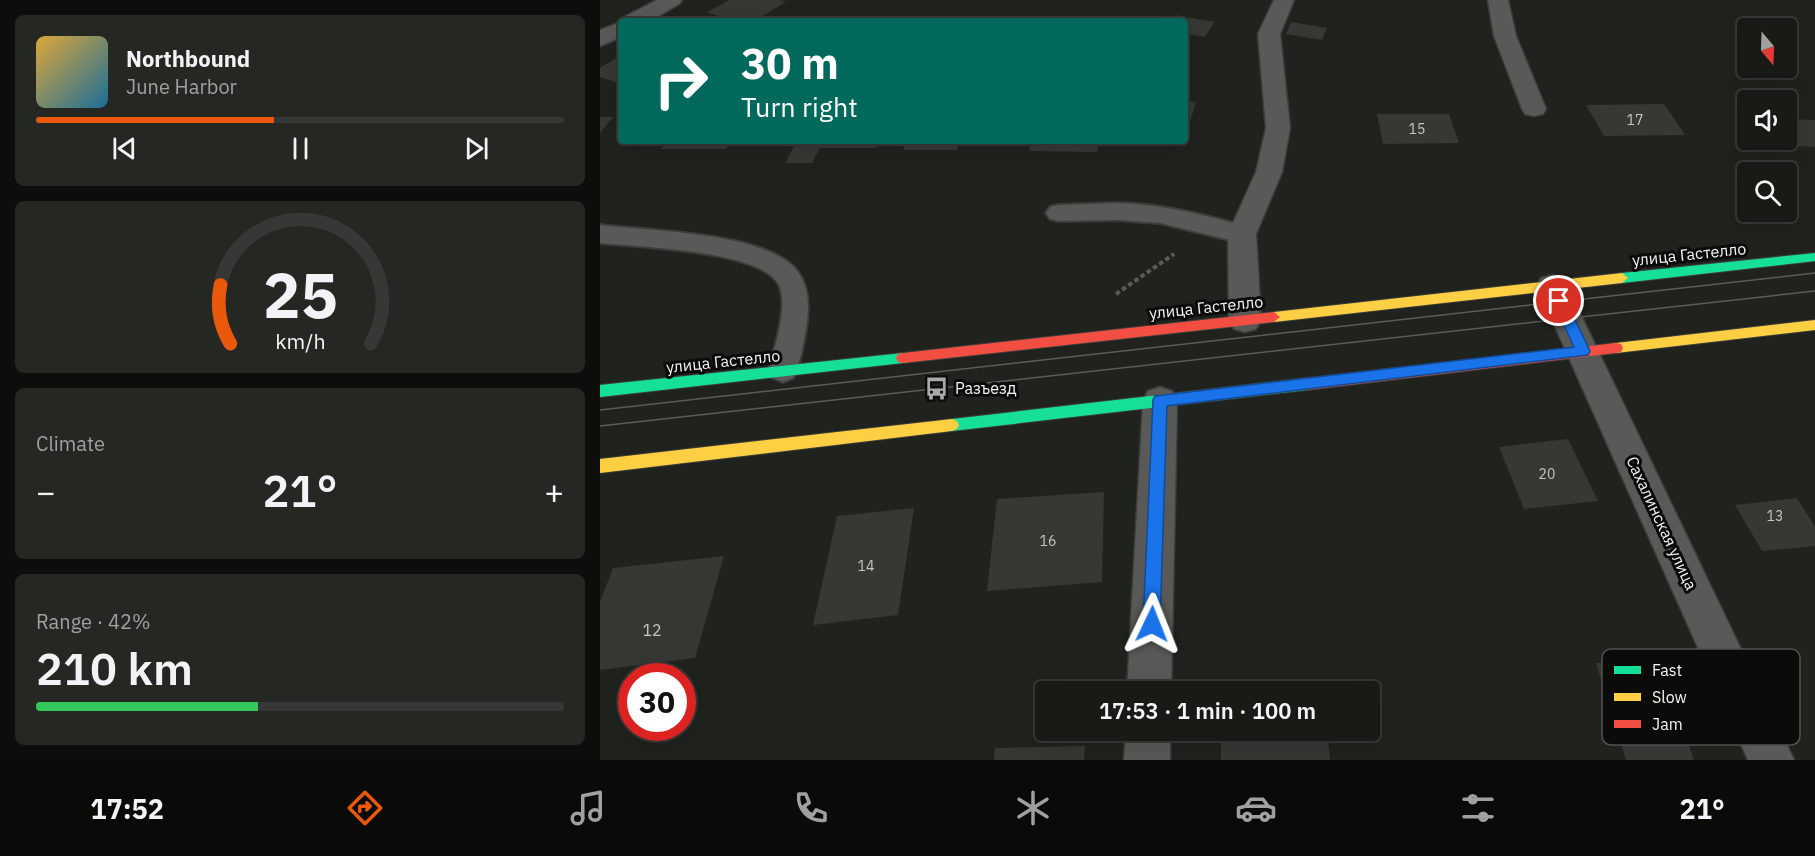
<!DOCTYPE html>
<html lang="en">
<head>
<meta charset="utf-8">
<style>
	body { margin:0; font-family:"IBM Plex Sans",sans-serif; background:#252723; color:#f1f3f6; height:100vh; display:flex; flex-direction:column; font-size:22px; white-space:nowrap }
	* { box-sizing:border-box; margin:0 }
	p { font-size:20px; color:#9fa1a1 }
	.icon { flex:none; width:33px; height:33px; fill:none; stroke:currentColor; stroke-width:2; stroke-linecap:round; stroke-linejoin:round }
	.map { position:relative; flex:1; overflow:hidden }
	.side { display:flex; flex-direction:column; gap:15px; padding:15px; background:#0d0e0c; width:600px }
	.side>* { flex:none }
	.top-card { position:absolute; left:18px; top:18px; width:570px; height:126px; border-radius:6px; box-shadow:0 6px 24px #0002,0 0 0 2px #363835; background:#00695c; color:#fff; overflow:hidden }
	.needle { width:39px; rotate:161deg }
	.buttons { position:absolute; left:1137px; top:18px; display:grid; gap:12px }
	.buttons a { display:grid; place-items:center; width:60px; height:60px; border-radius:6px; background:#181a16; box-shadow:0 6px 24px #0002,0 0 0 2px #363835; font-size:30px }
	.speed { position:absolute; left:18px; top:663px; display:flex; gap:12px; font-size:30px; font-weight:700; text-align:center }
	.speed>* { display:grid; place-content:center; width:78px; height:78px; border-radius:50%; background:#181a16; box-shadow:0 6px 24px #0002,0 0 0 2px #363835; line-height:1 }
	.speed .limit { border:9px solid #d22; background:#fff; color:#111 }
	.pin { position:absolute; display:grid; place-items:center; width:51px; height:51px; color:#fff; margin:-26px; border:3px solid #fff; border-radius:50%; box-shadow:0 2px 6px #0007 }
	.me { position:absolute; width:66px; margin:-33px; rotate:2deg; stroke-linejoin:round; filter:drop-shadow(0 0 4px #0008) }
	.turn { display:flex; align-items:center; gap:21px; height:126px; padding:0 24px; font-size:27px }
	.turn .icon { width:78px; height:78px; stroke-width:2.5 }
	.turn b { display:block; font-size:42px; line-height:51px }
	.big { font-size:45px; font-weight:600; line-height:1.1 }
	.side .card { flex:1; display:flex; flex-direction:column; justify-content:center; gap:9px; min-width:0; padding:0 21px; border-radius:9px; background:#252723 }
	.side .dial { align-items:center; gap:0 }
	.dial svg { height:156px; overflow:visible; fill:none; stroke:#363835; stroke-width:7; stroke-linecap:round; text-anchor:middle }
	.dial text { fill:#f1f3f6; stroke:none }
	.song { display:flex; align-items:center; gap:18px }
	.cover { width:72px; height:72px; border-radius:9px; background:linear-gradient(135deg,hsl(40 70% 55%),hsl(200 70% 35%)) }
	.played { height:6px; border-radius:3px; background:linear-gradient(90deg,#ea580c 45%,#363835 45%) }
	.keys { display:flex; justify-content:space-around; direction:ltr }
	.heat { display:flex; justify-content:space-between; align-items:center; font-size:33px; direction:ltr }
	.charge { height:9px; border-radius:4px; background:linear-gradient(90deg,#34c759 42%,#363835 0) }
	.trip { position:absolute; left:435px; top:681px; width:345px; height:60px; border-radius:6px; background:#181a16; box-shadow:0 6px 24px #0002,0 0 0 2px #363835; font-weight:600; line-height:60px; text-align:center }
	.tab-bar { display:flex; height:96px; justify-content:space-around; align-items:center; background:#0a0a09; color:#9fa1a1 }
	.tab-bar .icon { width:42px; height:42px }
	.tab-bar .current { color:#ea580c }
	.tab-bar b { font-size:27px; color:#f1f3f6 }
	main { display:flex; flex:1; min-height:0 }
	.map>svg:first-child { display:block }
	.building { fill:#373834 }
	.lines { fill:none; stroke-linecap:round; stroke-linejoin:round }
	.lane-casing { stroke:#3c3d3a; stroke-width:4 }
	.street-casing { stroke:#3c3d3a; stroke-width:3 }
	.fast-casing { stroke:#3c3d3a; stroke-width:2 }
	.slow-casing { stroke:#3c3d3a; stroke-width:2 }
	.jam-casing { stroke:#3c3d3a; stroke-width:2 }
	.path { stroke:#5b5c58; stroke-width:4; stroke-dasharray:4.5 3; stroke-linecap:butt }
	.lane { fill:#595957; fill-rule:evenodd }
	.street { fill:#595957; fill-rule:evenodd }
	.fast { fill:#16e098; fill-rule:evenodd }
	.slow { fill:#ffcf43; fill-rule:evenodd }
	.jam { fill:#f24e42; fill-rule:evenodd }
	.tram { stroke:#5b5c58; stroke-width:1.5 }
	.route { fill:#1a73e8; stroke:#114b97; stroke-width:1.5 }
	.labels { text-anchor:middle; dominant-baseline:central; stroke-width:6; stroke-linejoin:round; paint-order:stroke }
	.number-label { font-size:14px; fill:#c5c6c2 }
	.street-label { font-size:16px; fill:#f4f5f1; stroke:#0b0c09 }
	.poi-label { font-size:16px; fill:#f4f5f1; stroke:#0b0c09; text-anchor:start }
	.near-number-label { font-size:16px; fill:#c5c6c2 }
	.key { fill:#0b0c09; stroke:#51524f; stroke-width:1.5 }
	.key-label { font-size:16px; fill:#f4f5f1 }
</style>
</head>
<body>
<main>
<section class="side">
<div class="card">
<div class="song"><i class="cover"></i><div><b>Northbound</b><p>June Harbor</p></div></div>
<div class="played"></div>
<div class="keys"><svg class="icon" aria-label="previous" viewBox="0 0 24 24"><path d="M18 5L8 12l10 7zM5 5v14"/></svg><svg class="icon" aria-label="pause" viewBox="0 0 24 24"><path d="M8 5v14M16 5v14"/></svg><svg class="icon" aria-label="next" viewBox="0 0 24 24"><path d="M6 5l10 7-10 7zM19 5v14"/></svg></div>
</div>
<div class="card dial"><svg viewBox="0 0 100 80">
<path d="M14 69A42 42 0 1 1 86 69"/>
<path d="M14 69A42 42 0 0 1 9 39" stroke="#ea580c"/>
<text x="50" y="56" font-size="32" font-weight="700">25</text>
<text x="50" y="72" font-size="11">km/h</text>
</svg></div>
<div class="card"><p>Climate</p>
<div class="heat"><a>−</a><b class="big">21°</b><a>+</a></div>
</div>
<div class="card"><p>Range · 42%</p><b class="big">210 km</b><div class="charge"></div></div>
</section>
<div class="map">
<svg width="1215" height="760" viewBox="0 0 1215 760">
	<rect width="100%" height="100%" fill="#20221d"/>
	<g class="building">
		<path d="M 130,0 L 180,0 L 186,2 L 154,21 L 132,21 L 107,12 Z"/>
		<path d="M 575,15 L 614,22 L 605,37 L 585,34 L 585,21 L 572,21 Z"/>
		<path d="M 691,22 L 727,28 L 722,40 L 686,34 Z"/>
		<path d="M 21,55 L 21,84 L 0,77 L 0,68 Z"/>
		<path d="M 585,101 L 596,102 L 589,125 L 585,124 Z"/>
		<path d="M 1064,104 L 1085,135 L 1004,136 L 986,105 Z"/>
		<path d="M 777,114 L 849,114 L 859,143 L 783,144 Z"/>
		<path d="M 0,117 L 13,117 L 0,133 Z"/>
		<path d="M 1186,119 L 1215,120 L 1215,147 L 1196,146 L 1186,133 Z"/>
		<path d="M 67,141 L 131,141 L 126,149 L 61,149 Z"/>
		<path d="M 197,141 L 279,141 L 276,148 L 220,148 L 212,163 L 185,163 Z"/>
		<path d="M 307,141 L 360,141 L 357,150 L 303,150 Z"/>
		<path d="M 431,141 L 499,141 L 497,152 L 429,151 Z"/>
		<path d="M 968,439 L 998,501 L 924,509 L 899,447 Z"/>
		<path d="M 504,492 L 502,582 L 387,591 L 397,499 Z"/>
		<path d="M 1197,498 L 1215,527 L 1215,546 L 1162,551 L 1135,505 Z"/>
		<path d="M 314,508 L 298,615 L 213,625 L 237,516 Z"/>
		<path d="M 124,556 L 95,658 L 0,670 L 0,602 L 13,568 Z"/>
		<path d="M 996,663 L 1060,664 L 1094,760 L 1026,760 Z"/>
		<path d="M 722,683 L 723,692 L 620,692 L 620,684 Z"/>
		<path d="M 621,730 L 727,730 L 730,760 L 621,760 Z"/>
		<path d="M 485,746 L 484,760 L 394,760 L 395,748 Z"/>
	</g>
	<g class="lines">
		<defs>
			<g id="lane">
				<path d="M 516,203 C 563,204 606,215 651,228 L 654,234 L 651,240 L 642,243 L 560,223 L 516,220 L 458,221 L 450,219 L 446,213 L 450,207 L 458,205 Z"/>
				<path d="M 0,225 C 47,231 170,232 198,272 C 210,288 209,310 206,329 C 203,346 200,364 193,378 L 183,382 L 173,378 L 169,370 C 174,348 189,306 179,285 C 162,250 37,247 0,243 Z"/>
			</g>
			<g id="street">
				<path d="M 57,0 L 82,0 L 79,4 L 50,21 L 23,21 L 26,16 Z"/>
				<path d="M 674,0 L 694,0 L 680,34 L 690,128 L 682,172 L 656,234 L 661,320 L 656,329 L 645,332 L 634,329 L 629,320 L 628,234 L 656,172 L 666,128 L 658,34 Z"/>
				<path d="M 888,0 L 908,0 L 916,36 L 946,109 L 943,114 L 934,116 L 925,114 L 922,109 L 894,36 Z"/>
				<path d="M 21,22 L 21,37 L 0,46 L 0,30 Z"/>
				<path d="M 952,275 L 963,278 L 967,286 L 1194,760 L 1148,760 L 937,286 L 941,278 Z"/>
				<path d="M 560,387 L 572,391 L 577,401 L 571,692 L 527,692 L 543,401 L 548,391 Z"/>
				<path d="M 526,730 L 570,730 L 570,760 L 524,760 Z"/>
			</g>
			<g id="fast">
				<path d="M 1215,253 L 1215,261 L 1022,283 L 1016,278 L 1022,273 Z"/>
				<path d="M 303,353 L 308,354 L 310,358 L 308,362 L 303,363 L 0,397 L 0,385 Z"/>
				<path d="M 707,378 L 712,380 L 714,384 L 712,388 L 707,390 L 352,431 L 347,429 L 345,425 L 347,421 L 352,419 Z"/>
			</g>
			<g id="slow">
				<path d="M 1022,273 L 1028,278 L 1022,283 L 674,322 L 668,317 L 674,312 Z"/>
				<path d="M 1215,320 L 1215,330 L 1016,353 L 1011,352 L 1009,348 L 1011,344 L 1016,343 Z"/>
				<path d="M 352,419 L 357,421 L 359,425 L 357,429 L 352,431 L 0,473 L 0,459 Z"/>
			</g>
			<g id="jam">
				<path d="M 674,312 L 680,317 L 674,322 L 303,363 L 298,362 L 296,358 L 298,354 L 303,353 Z"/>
				<path d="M 1016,343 L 1021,344 L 1023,348 L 1021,352 L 1016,353 L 707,390 L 702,388 L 700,384 L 702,380 L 707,378 Z"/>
			</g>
		</defs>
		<use href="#lane" class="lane-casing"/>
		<use href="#street" class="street-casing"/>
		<use href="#fast" class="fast-casing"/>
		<use href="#slow" class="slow-casing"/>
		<use href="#jam" class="jam-casing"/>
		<path class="path" d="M 516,294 L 574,254"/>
		<use href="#lane" class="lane"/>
		<use href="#street" class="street"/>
		<use href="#fast" class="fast"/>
		<use href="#slow" class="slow"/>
		<use href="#jam" class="jam"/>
		<g class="tram">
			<path d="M 0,410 L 1215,273"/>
			<path d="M 0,426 L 1215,291"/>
		</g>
	</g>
	<path class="route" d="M 959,296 L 966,301 L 990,351 L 988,355 L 567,406 L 560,624 L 558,630 L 552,633 L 546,630 L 543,624 L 553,400 L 555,396 L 974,347 L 953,301 Z"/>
	<defs>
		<symbol id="bus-bare" viewBox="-9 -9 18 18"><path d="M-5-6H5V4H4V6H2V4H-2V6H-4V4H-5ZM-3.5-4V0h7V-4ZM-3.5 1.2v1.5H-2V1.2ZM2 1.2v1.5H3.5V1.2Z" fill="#aaaba7" stroke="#0b0c09" stroke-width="2.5" paint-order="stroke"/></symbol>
	</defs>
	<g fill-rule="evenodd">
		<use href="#bus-bare" x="320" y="372" width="33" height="33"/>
	</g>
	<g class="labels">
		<g class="number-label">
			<text x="1035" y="120">17</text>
			<text x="817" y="129">15</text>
			<text x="947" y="474">20</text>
			<text x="1175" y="516">13</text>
			<text x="448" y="541">16</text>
			<text x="266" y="566">14</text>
		</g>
		<g class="street-label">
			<text transform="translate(1089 254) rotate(-6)">улица Гастелло</text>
			<text transform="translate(606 307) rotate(-6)">улица Гастелло</text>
			<text transform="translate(123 361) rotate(-6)">улица Гастелло</text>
			<text transform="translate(1062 523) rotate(65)">Сахалинская улица</text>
		</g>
		<g class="poi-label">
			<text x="355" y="388">Разъезд</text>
		</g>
		<g class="near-number-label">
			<text x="52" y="630">12</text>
		</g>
	</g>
	<rect x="1002" y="649" width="198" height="96" rx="9" class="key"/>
	<rect x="1014" y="666" width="27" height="8" fill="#16e098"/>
	<rect x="1014" y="693" width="27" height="8" fill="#ffcf43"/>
	<rect x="1014" y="720" width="27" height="8" fill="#f24e42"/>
	<g class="key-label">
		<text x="1052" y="676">Fast</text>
		<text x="1052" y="703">Slow</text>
		<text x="1052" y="730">Jam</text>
	</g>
</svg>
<div class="buttons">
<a><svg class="needle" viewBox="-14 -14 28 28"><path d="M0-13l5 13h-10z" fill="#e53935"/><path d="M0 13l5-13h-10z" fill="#9fa1a1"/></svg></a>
<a><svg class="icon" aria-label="sound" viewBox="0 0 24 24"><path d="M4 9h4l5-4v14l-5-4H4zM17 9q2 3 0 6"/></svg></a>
<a><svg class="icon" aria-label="search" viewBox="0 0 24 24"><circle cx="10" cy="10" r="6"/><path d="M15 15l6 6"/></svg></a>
</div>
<div class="speed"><div class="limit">30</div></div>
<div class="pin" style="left:959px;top:301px;background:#d93025"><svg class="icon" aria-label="arrive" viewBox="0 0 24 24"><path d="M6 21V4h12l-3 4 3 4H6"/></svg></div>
<svg class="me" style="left:552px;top:624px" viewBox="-20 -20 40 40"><path d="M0-17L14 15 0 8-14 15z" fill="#1a73e8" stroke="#fff" stroke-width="4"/></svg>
<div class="trip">17:53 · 1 min · 100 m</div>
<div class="top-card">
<div class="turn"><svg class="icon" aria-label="right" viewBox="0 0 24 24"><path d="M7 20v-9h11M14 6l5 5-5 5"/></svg><div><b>30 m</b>Turn right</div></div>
</div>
</div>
</main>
<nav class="tab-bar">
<b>17:52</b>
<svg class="icon current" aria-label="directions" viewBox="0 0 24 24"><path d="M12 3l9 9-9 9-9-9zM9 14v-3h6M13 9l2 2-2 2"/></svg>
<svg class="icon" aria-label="music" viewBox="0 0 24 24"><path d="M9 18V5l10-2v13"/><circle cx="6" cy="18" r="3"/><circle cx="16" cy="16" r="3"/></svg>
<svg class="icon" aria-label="phone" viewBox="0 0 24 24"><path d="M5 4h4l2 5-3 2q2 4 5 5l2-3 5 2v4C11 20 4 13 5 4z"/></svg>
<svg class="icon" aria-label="climate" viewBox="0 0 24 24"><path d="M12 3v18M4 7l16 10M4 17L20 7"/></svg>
<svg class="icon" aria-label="car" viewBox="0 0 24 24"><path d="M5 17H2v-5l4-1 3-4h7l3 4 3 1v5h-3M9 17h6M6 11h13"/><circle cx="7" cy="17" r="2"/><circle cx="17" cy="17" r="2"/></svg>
<svg class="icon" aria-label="filters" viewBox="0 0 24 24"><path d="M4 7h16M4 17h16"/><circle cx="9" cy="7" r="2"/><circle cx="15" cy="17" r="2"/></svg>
<b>21°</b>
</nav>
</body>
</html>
